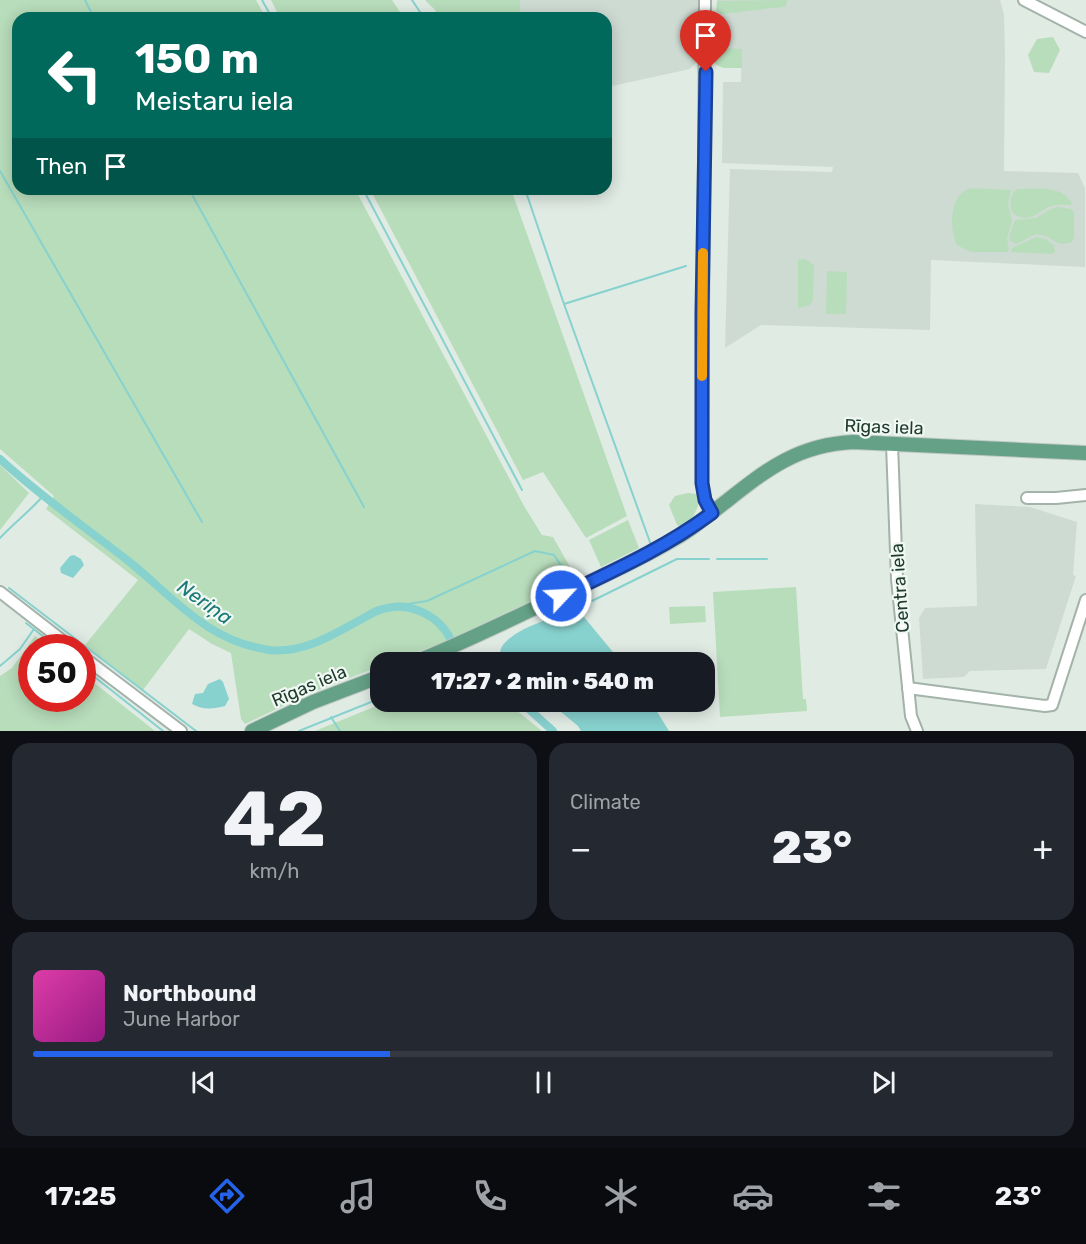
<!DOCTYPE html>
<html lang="en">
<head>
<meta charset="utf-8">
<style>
	body { margin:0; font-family:Rubik,sans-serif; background:#242831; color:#f1f3f6; height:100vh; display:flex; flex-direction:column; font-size:22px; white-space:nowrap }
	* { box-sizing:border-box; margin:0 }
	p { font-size:20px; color:#9ea1a6 }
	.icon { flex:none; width:33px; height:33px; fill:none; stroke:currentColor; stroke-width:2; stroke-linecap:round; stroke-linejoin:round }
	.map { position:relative; height:731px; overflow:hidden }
	.panel { display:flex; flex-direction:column; gap:12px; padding:12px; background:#0d0f14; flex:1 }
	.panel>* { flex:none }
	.hud { position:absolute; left:12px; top:12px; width:600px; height:183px; border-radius:18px; box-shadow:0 3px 15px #0003; background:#00695c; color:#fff; overflow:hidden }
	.speed { position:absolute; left:18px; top:634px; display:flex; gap:12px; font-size:30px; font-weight:700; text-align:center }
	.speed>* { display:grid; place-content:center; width:78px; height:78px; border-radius:50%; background:#171b24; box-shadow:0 3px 15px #0003; line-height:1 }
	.speed .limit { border:9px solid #d22; background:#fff; color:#111 }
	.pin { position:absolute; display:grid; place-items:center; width:51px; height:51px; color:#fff; margin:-62px -26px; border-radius:50% 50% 50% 0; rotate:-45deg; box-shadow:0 0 6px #0007 }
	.pin .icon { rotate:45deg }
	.me { position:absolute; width:66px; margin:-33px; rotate:65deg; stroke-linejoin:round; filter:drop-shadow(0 0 4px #0008) }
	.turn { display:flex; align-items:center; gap:21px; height:126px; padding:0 24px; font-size:27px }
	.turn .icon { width:78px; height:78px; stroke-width:2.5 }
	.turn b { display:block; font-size:42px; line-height:51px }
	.then { display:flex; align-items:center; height:57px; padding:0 24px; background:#0003; gap:12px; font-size:22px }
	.big { font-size:45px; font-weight:800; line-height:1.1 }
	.panel .card { flex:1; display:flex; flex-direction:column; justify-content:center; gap:9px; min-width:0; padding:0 21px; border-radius:18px; background:#242831 }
	.panel .dial { align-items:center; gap:0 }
	.dial b { font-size:78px; line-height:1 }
	.song { display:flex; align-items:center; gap:18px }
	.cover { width:72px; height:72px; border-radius:9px; background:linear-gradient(135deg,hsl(320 70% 55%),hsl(310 70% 35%)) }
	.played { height:6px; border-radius:3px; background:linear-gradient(90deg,#2563eb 35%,#363941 35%) }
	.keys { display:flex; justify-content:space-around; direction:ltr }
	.heat { display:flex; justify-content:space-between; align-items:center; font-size:33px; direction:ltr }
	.panel .tiles { flex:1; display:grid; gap:12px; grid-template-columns:1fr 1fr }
	.card:last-child { grid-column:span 2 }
	.trip { position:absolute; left:370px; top:652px; width:345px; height:60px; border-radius:18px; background:#171b24; box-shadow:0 3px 15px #0003; font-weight:800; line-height:60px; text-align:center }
	.tabs { display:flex; height:96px; justify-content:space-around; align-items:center; background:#090b0e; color:#9ea1a6 }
	.tabs .icon { width:42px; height:42px }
	.tabs .active { color:#2563eb }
	.tabs b { font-size:27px; color:#f1f3f6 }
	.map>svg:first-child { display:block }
	.built { fill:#cedbd3 }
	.green { fill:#b8ddbb }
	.water { fill:#87d1ce }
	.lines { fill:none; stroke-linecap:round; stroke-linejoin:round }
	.stream { stroke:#87d1ce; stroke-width:2 }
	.canal { stroke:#87d1ce; stroke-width:8 }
	.minor-casing { stroke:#a3b3aa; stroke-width:14 }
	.major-casing { stroke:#c1c8c5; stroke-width:16 }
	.minor { stroke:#fff; stroke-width:10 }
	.major { stroke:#64a186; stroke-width:14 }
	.route-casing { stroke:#184099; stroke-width:15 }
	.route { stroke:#2563eb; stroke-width:10 }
	.slow { stroke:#f59e0b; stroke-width:10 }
	.labels { text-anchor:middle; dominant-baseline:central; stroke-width:4.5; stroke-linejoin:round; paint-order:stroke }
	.street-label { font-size:18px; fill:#213b2f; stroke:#f0f8f3 }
	.water-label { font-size:20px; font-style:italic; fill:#1a7875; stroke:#f0f8f3 }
</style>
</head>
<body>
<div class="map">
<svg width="1086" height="731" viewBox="0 0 1086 731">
	<rect width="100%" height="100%" fill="#e0ebe4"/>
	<g class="built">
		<path d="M 520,0 L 698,0 L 699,59 L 690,69 L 612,86 L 606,82 L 606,18 L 521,18 Z"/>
		<path d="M 717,0 L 1000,0 L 1004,15 L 1005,55 L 1004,171 L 1078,173 L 1085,188 L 1085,267 L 931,260 L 930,330 L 761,325 L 725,348 L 730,169 L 832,172 L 833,167 L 722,163 L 723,82 L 741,82 L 742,50 L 721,48 L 720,24 L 727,23 L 726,21 L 718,23 Z"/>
		<path d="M 975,504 L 1030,507 L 1077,522 L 1073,575 L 1076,576 L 1046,669 L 970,671 L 964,677 L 923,679 L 919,618 L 925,608 L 977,606 Z"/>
	</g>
	<g class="green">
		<path d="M 0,0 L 256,0 L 266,18 L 18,18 L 18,189 L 355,189 L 524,506 L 542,535 L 553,537 L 575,576 L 569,583 L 447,641 L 388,663 L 381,663 L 381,666 L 308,694 L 245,724 L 241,719 L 231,653 L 212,644 L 189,629 L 143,690 L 85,645 L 138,580 L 46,509 L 54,496 L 0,449 Z"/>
		<path d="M 271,0 L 392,0 L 404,18 L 280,18 Z"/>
		<path d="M 425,0 L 520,0 L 521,18 L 438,18 L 435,10 Z"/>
		<path d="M 787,0 L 786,6 L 783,7 L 721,14 L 716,11 L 717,1 Z"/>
		<path d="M 726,21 L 727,23 L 720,25 L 721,48 L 742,49 L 742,68 L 723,68 L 715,64 L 716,24 Z"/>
		<path d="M 1053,37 L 1060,50 L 1049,73 L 1034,72 L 1028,55 L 1037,39 Z"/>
		<path d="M 971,188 L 1011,190 L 1008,205 L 1012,221 L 1007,239 L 1009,249 L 1007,252 L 971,252 L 957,245 C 949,228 949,194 971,188 Z"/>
		<path d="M 370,189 L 511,189 L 627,516 L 586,538 L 543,472 L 523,480 Z"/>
		<path d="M 1017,189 C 1036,189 1061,185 1072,203 L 1071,205 C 1064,205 1058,204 1051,206 C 1038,212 1026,226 1012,212 C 1009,203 1010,195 1017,189 Z"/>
		<path d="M 1058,207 L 1071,209 L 1074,212 L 1074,237 L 1072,242 C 1054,249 1051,232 1035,235 C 1028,236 1023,242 1017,244 L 1010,241 L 1009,236 L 1015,220 L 1036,218 L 1051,209 Z"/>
		<path d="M 1036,237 L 1045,239 L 1054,245 L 1055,252 L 1052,254 L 1011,252 L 1012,248 Z"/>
		<path d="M 805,259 L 814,265 L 813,300 L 810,305 L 798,308 L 798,260 Z"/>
		<path d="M 827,271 L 847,272 L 846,314 L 826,314 Z"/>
		<path d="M 0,465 L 29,493 L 0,530 Z"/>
		<path d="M 688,493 L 697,494 L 701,499 L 693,517 L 682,527 L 677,525 L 669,505 L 675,496 Z"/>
		<path d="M 628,520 L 639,548 L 601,567 L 589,540 Z"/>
		<path d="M 796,587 L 803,699 L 806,699 L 807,711 L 720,717 L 713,592 Z"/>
		<path d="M 705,606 L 706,622 L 670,624 L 669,607 Z"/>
		<path d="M 35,636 L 50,648 L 32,648 L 32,699 L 82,699 L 83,674 L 155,731 L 0,731 L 0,676 L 12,668 Z"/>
		<path d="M 386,702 L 506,702 L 542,731 L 315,731 Z"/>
	</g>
	<g class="water">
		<path d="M 74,555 L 81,559 L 84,565 L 73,578 L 61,573 L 60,568 L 70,556 Z"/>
		<path d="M 574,613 L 584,617 L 622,663 L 505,663 C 480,639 557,614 574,613 Z"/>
		<path d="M 220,679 L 223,682 L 229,699 L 225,706 C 213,709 203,710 192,704 L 195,694 L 203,693 L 208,684 Z"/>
		<path d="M 549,702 L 651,702 L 669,731 L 581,731 L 578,726 Z"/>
	</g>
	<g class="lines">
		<g class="stream">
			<path d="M 85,0 L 94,18"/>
			<path d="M 262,0 L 272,18"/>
			<path d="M 412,0 L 424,18"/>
			<path d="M 0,171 L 202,522"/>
			<path d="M 189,189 L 364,507"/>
			<path d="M 363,189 L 522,490"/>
			<path d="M 525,189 L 564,304 L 651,545"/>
			<path d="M 564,304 L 686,266"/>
			<path d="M 0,538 C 14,523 30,511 43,496"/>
			<path d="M 717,559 L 767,559"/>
			<path d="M 9,588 L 196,731"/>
			<path d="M 592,601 L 677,559 L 709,559"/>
			<path d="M 395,606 L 427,601 L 535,551 L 554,555 L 566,573"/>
			<path d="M 26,623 L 58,648"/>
			<path d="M 0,666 L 20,649 L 34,629"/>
			<path d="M 82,667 L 163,731"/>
			<path d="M 331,717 L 340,731"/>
			<path d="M 299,731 L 381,698"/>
		</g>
		<g class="canal">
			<path d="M 0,459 C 41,497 88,529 132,564 C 176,600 208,641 269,650 C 301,654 331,636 358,621 C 366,617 374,611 383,609 C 409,601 439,615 451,640"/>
			<path d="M 456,652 L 460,663"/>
			<path d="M 521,702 L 553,731"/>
		</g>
		<defs>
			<g id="minor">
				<path d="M 705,0 L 702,483 L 705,500 L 712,513"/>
				<path d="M 1024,0 L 1086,32"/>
				<path d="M 892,444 L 897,579 L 911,716 L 917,731"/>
				<path d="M 1027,498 L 1056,498 L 1086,495"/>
				<path d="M 0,592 L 72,648"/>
				<path d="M 82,656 L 181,731"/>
				<path d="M 908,688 L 1045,706 L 1052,705 L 1086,600"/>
			</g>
			<g id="major">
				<path d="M 413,663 C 461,644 507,621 554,599 C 595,580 637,561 676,538 C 688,532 699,522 710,514 C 757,478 790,445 853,442 L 1086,453"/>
				<path d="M 252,731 L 313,702 L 381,676"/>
			</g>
		</defs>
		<use href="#minor" class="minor-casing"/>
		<use href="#major" class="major-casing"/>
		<use href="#minor" class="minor"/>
		<use href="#major" class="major"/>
	</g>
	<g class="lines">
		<defs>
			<path id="route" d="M 561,596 C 615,570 663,549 712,513 L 705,500 L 702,483 L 702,313 L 706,72"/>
		</defs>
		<use href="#route" class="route-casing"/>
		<use href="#route" class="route"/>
		<path class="slow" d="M 702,376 L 703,253"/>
	</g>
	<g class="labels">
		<g class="street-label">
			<text transform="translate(884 427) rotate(2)">Rīgas iela</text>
			<text transform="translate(900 588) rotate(-94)">Centra iela</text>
			<text transform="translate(309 686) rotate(-23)">Rīgas iela</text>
		</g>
		<g class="water-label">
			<text transform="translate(205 602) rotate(35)">Neriņa</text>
		</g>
	</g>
</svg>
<div class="speed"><div class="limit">50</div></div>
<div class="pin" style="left:706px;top:72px;background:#d93025"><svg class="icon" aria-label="arrive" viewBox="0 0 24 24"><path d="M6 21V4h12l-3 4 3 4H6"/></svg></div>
<svg class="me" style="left:561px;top:596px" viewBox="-20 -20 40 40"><circle r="17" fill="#2563eb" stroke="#fff" stroke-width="3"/><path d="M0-11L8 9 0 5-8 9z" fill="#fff"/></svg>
<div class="trip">17:27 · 2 min · 540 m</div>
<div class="hud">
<div class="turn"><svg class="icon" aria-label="left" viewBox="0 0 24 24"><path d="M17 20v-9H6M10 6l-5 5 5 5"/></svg><div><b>150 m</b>Meistaru iela</div></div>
<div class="then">Then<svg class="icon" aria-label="arrive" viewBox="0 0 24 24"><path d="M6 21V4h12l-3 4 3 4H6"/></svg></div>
</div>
</div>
<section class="panel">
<div class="tiles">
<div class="card dial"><b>42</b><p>km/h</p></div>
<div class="card"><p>Climate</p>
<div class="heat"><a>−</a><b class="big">23°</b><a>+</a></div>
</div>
<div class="card">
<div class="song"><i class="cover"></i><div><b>Northbound</b><p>June Harbor</p></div></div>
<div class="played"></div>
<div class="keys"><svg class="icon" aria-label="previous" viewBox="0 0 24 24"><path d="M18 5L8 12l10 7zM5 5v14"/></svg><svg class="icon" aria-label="pause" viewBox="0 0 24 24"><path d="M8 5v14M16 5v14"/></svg><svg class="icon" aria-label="next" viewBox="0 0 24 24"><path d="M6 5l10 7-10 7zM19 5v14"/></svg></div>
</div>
</div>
</section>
<nav class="tabs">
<b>17:25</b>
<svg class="icon active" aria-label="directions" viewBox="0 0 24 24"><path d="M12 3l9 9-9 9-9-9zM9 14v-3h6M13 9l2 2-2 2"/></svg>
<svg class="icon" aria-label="music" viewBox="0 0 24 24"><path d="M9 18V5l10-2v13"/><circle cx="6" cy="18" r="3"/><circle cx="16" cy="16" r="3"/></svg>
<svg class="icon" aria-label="phone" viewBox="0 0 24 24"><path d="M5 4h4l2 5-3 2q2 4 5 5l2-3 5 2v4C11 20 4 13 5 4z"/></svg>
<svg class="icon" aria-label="climate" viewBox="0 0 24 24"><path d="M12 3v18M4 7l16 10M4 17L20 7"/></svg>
<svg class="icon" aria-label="car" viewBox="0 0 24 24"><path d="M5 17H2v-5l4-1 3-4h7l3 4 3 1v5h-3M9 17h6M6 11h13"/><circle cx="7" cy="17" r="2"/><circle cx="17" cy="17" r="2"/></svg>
<svg class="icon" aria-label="filters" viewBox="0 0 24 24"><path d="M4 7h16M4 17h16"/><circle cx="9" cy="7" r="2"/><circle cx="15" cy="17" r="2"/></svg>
<b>23°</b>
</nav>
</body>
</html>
